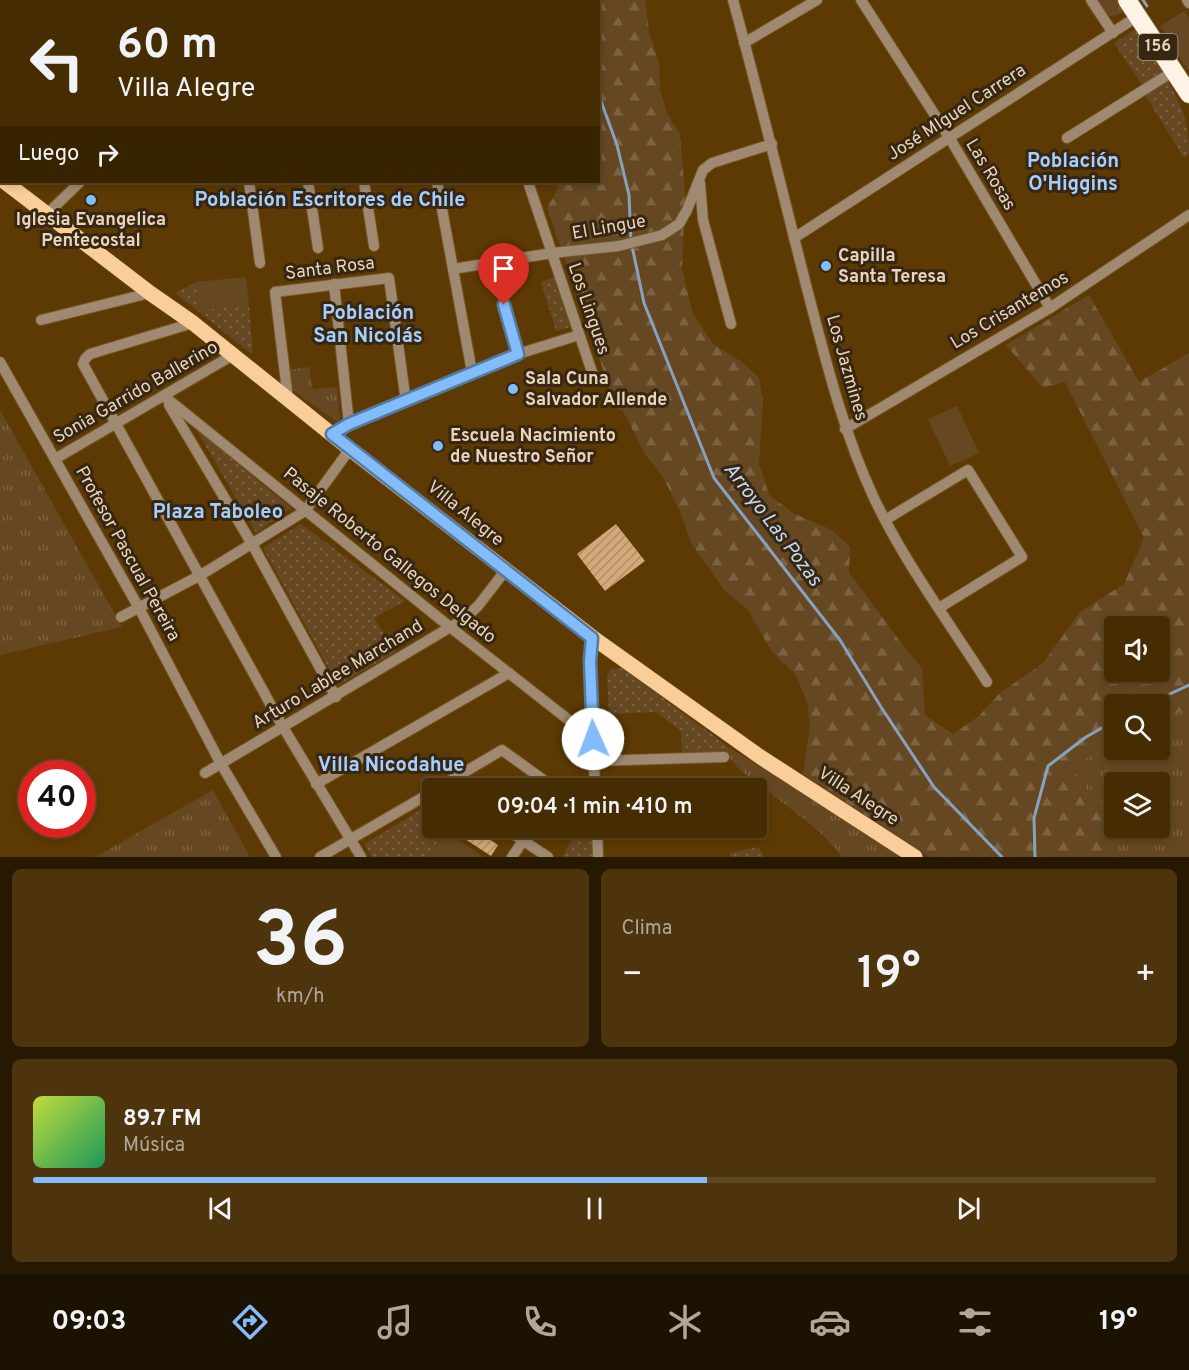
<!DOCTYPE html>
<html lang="es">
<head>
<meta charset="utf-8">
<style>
	body { margin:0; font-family:Overpass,sans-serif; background:#4d340c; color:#f1f3f6; height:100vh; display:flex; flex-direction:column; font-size:22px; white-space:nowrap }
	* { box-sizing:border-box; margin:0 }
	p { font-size:20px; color:#b0a799 }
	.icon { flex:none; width:33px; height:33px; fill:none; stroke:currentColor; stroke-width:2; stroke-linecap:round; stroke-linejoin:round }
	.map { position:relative; height:857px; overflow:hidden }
	.details { display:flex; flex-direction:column; gap:12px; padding:12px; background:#261801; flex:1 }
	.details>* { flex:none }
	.top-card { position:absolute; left:0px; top:0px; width:600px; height:183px; box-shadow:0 3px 9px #0003,0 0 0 2px #5e4824; background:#462c02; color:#f1f3f6; overflow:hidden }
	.tools { position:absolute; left:1104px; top:616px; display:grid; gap:12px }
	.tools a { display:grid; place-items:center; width:66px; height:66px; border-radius:6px; background:#462c02; box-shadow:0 3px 9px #0003,0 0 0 2px #5e4824; font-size:30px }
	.speed { position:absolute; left:18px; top:760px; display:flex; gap:12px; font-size:30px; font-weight:700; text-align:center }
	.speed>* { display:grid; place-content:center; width:78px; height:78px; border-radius:50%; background:#462c02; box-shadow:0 3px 9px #0003,0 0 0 2px #5e4824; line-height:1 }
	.speed .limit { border:9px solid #d22; background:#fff; color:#111 }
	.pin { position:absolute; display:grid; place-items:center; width:51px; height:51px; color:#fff; margin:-62px -26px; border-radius:50% 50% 50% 0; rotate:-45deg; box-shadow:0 0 6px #0007 }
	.pin .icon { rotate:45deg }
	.me { position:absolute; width:66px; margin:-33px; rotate:358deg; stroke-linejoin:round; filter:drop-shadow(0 0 4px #0008) }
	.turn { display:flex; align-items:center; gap:21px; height:126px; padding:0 18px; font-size:27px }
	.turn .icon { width:78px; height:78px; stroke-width:2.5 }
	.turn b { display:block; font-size:42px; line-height:51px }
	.then { display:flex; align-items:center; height:57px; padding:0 18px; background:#0003; gap:12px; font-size:22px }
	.big { font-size:45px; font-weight:600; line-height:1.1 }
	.details .tile { flex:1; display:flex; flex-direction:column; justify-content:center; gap:9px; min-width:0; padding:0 21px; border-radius:9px; background:#4d340c }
	.details .dial { align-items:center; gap:0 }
	.dial b { font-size:78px; line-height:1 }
	.song { display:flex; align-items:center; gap:18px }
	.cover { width:72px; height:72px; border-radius:9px; background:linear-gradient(135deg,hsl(70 70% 55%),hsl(150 70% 35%)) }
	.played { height:6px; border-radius:3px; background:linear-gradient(90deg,#83bcfa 60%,#5e4824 60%) }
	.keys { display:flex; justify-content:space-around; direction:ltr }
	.heat { display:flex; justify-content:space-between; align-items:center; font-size:33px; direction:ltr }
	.details .tiles { flex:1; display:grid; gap:12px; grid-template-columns:1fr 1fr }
	.tile:last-child { grid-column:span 2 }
	.trip { position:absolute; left:422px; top:778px; width:345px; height:60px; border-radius:6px; background:#462c02; box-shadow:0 3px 9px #0003,0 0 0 2px #5e4824; font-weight:600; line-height:60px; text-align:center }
	.tab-bar { display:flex; height:96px; justify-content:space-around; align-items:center; background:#1c1201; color:#b0a799 }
	.tab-bar .icon { width:42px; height:42px }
	.tab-bar .on { color:#83bcfa }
	.tab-bar b { font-size:27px; color:#f1f3f6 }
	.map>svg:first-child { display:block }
	.grass { fill:url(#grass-tufts) }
	.forest { fill:url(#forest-firs); fill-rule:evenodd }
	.park { fill:url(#park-dots) }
	.pitch { fill:#654822 }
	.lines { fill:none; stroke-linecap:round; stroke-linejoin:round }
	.stream { stroke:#86a2c0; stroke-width:3 }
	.building { fill:url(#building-hatch) }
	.minor-casing { stroke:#765624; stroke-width:12 }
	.major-casing { stroke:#765624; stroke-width:16 }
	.highway-casing { stroke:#765624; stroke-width:20 }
	.minor { stroke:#9f8971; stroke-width:10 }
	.major { stroke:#face9b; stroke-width:15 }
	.highway { stroke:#fcf2e6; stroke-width:18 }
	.route-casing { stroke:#557aa2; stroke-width:15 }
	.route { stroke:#83bcfa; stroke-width:10 }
	.poi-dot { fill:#83bcfa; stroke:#362612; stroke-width:2 }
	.labels { text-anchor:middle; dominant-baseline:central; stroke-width:6; stroke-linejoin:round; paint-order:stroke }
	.shield { fill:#362612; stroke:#b3a089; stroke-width:1.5 }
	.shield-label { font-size:16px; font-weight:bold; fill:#e9d4bc }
	.street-label { font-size:18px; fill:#e9d4bc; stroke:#362612 }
	.poi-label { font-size:18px; font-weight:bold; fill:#e9d4bc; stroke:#362612; text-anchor:start }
	.neighbourhood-label { font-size:20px; font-weight:bold; fill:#a4cffe; stroke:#362612 }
	.water-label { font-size:20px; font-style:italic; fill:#c1dcfa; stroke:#362612 }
</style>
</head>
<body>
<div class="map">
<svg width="1189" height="857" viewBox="0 0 1189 857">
	<defs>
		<pattern id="grass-tufts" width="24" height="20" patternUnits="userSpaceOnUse" patternTransform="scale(1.5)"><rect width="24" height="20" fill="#654822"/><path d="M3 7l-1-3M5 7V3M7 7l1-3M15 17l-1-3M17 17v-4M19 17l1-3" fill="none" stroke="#7b6240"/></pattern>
		<pattern id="forest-firs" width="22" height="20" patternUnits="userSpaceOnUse" patternTransform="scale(1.5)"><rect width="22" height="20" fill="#654822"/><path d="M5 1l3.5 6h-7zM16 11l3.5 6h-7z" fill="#7b6240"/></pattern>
		<pattern id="park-dots" width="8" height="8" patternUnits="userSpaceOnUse" patternTransform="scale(1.5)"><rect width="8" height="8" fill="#654822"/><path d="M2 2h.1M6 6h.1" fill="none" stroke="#7b6240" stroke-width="1.8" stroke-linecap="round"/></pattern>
		<pattern id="building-hatch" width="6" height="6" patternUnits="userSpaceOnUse" patternTransform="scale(1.5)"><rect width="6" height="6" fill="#d2a979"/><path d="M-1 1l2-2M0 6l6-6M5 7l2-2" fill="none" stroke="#af8f69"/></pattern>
	</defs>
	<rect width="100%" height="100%" fill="#5d3a03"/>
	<g class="grass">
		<path d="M 1095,0 L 1119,0 L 1126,11 C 1107,21 1106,15 1095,0 Z"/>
		<path d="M 309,367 L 313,389 L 337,387 L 340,420 L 337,422 L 291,389 L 288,370 Z"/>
		<path d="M 0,410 L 122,627 L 0,655 Z"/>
		<path d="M 1189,707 L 1189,857 L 1121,857 L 1107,832 L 1114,817 L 1114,828 L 1160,828 L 1160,783 L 1114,783 L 1114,797 L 1096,805 L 1072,766 L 1114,744 L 1114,750 L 1160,750 L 1160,722 Z"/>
		<path d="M 725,745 L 904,857 L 842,857 C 823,830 791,810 765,789 C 750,777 729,766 725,745 Z"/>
		<path d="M 213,790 L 250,857 L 95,857 Z"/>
	</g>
	<path class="forest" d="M 542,0 L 645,0 L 649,32 L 659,62 L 660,89 L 667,113 L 680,134 L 685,196 L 682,269 L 693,314 L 713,344 L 742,362 L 759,378 L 763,401 L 759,463 L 769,495 L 793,513 L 832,530 L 850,547 L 849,572 L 905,648 L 922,668 L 925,715 L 953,734 L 979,716 L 999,694 L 1043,663 L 1080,612 L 1124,584 L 1144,538 L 1065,382 L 1043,388 L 1006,345 L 1089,295 L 1139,382 L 1189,353 L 1189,707 L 1160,722 L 1160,705 L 1114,705 L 1114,744 L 1072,766 L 1096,805 L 1114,797 L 1114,817 L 1108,832 L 1121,857 L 929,857 L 803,774 L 810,725 L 807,702 L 796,675 L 772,652 L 748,610 L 725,591 L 691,543 L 681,514 L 664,479 L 645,454 L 623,411 L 616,407 L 547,208 L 557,191 L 558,182 L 598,182 L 598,2 ZM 1114,627 L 1160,627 L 1160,672 L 1114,672 Z"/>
	<g class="park">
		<path d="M 1135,29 L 1164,72 L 1143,86 L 1114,43 Z"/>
		<path d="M 1168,81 C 1183,110 1189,121 1189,154 L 1184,158 L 1145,95 Z"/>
		<path d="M 555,277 L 570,327 L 556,331 L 541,282 Z"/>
		<path d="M 196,282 L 199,310 L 249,305 L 253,355 L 175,293 Z"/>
		<path d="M 196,429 L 291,508 L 256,533 Z"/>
		<path d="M 301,524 L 405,601 L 374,618 L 396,652 L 338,685 L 263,548 Z"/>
		<path d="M 618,668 L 622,668 L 725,744 L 727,752 L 682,752 L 681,731 L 656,712 L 609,714 L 607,676 L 611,669 Z"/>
		<path d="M 432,803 L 432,828 L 448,828 L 427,857 L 372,857 L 364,844 Z"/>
		<path d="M 578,828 L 591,828 L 593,857 L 562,857 Z"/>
		<path d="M 759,847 L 764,857 L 730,857 L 730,853 Z"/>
	</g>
	<g class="pitch">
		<path d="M 1184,11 L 1189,18 L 1189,68 L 1187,69 L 1160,26 Z"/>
		<path d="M 246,277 L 249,305 L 199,310 L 196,282 Z"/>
		<path d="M 957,406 L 979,453 L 950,466 L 928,419 Z"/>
		<path d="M 446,831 L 483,857 L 427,857 Z"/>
	</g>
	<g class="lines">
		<g class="stream">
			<path d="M 581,0 L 581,2"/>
			<path d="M 1143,0 L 1147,6"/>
			<path d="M 598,93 L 617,145 L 629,195 L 631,240"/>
			<path d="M 632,246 L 644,303 L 714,478 L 840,640 L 881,707 L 934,787 L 1002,857"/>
			<path d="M 1146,705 L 1189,685"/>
			<path d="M 1035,857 L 1034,818 L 1048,766 L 1086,737 L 1114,721"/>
		</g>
	</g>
	<g class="building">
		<path d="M 616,524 L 645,561 L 605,591 L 577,554 Z"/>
		<path d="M 473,828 L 498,845 L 491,856 L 465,839 Z"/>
	</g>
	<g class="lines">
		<defs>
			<g id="minor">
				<path d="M 28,0 L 30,2"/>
				<path d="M 121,0 L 123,2"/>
				<path d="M 195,0 L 195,2"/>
				<path d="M 253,0 L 253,2"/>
				<path d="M 317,0 L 317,2"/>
				<path d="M 379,0 L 379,2"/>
				<path d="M 438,0 L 438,2"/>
				<path d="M 733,0 C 759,95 782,190 806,285 C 825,357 842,429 873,496 C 904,562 948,621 987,682"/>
				<path d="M 861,0 L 949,137 L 1050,308"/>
				<path d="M 1091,0 L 1113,33"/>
				<path d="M 1187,0 L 1189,3"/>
				<path d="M 744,43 L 817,0"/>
				<path d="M 0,46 L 2,47"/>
				<path d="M 0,109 L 2,110"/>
				<path d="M 1067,138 L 1174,71"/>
				<path d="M 249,182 L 260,263"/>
				<path d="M 308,182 L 318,248"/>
				<path d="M 364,182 L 374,246"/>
				<path d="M 437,182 L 472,372"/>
				<path d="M 528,182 L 594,378"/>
				<path d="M 700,183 L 703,220 L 731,324"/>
				<path d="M 47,214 L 80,182"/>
				<path d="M 794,238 L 1138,16"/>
				<path d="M 453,269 L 552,253 L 619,246 L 662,235 L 679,224 L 687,210 L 703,170 L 712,163 L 772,144"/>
				<path d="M 334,284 L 349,424"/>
				<path d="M 504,305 L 518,354"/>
				<path d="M 41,320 L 150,293"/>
				<path d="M 193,323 L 90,354 L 85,359 L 83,364 L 283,727 L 361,857"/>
				<path d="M 0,362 L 139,608 L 221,764 L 276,857"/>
				<path d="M 165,397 L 450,627 L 593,739"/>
				<path d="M 288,399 L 275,292 L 389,278 L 406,402"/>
				<path d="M 169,405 L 252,544 L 336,697"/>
				<path d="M 845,429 L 1050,308 L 1189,215"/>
				<path d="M 332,433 L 349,424 L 406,402 L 472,372 L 518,354 L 579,335"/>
				<path d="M 55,459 L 233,355"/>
				<path d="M 885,520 L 968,470 L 1022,557 L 939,608"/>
				<path d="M 121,617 L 199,576 L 305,511 L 350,449"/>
				<path d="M 592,637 L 590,661 L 595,789"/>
				<path d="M 594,761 L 724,757"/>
				<path d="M 205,773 L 464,619 L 478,606 L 505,571"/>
				<path d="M 316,784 L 509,673"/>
				<path d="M 436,789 L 502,750 L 556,789"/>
				<path d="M 504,828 L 548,857"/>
				<path d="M 597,828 L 598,857"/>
				<path d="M 320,857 L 432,792"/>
				<path d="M 512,857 L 523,841"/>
			</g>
			<path id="major" d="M 5,182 L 150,293 L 193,323 L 350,449 L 592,637 L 759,756 L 915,857"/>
			<path id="highway" d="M 1127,0 L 1189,94"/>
		</defs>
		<use href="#minor" class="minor-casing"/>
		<use href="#major" class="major-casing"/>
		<use href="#highway" class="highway-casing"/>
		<use href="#minor" class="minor"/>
		<use href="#major" class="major"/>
		<use href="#highway" class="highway"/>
	</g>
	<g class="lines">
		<defs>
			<path id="route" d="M 504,305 L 518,354 L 349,424 L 332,434 L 592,638 L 590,661 L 593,739"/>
		</defs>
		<use href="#route" class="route-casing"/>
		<use href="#route" class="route"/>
	</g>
	<g class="poi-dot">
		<circle cx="91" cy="200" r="6"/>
		<circle cx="826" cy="266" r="6"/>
		<circle cx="513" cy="389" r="6"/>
		<circle cx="438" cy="446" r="6"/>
	</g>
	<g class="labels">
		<rect class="shield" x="1138.5" y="34" width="39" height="26" rx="4.5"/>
		<g class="shield-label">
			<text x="1158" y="47">156</text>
		</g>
		<g class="street-label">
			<text transform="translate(957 113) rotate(-33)">José MIguel Carrera</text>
			<text transform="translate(990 175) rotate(59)">Las Rosas</text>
			<text transform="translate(609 228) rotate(-10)">El Lingue</text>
			<text transform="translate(330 269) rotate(-7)">Santa Rosa</text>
			<text transform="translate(588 309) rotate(71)">Los Lingues</text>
			<text transform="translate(1010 311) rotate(-31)">Los Crisantemos</text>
			<text transform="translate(846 368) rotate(74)">Los Jazmines</text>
			<text transform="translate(136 393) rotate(-30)">Sonia Garrido Ballerino</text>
			<text transform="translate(465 514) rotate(39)">Villa Alegre</text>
			<text transform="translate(127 554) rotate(61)">Profesor Pascual Pereira</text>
			<text transform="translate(389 556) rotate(39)">Pasaje Roberto Gallegos Delgado</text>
			<text transform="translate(338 675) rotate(-31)">Arturo Lablee Marchand</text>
			<text transform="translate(858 797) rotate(33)">Villa Alegre</text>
		</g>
		<g class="poi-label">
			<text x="91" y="220" text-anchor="middle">Iglesia Evangelica<tspan x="91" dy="21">Pentecostal</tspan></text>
			<text x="838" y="256">Capilla<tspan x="838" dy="21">Santa Teresa</tspan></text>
			<text x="525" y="379">Sala Cuna<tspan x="525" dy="21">Salvador Allende</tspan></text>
			<text x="450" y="436">Escuela Nacimiento<tspan x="450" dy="21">de Nuestro Señor</tspan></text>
		</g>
		<g class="neighbourhood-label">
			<text x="1073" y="162">Población<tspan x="1073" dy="23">O'Higgins</tspan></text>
			<text x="330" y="201">Población Escritores de Chile</text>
			<text x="368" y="314">Población<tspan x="368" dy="23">San Nicolás</tspan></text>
			<text x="218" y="513">Plaza Taboleo</text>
			<text x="391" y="766">Villa Nicodahue</text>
		</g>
		<g class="water-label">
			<text transform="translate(772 525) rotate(53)">Arroyo Las Pozas</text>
		</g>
	</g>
</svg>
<div class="tools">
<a><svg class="icon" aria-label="sound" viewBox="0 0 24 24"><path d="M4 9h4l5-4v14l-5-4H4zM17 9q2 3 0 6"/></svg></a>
<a><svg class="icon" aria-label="search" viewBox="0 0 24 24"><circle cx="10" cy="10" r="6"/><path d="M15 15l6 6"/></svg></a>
<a><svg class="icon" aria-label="layers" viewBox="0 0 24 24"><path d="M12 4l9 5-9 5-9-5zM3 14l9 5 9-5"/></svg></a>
</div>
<div class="speed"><div class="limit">40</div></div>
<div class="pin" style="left:504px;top:305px;background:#d93025"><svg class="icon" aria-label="arrive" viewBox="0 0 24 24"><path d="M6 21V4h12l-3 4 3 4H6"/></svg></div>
<svg class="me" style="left:593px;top:739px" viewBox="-20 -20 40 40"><circle r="19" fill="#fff"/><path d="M0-13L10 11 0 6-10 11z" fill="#83bcfa"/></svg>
<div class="trip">09:04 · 1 min · 410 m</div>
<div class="top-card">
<div class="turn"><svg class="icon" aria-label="left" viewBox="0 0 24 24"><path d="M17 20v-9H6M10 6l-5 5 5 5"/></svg><div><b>60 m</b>Villa Alegre</div></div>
<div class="then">Luego<svg class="icon" aria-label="right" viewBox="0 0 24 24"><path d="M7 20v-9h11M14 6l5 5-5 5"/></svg></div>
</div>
</div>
<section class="details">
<div class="tiles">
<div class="tile dial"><b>36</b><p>km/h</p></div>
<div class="tile"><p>Clima</p>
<div class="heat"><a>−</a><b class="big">19°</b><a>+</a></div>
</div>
<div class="tile">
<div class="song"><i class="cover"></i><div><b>89.7 FM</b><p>Música</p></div></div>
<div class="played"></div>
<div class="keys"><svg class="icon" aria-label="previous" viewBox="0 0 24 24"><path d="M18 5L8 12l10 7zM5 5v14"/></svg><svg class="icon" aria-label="pause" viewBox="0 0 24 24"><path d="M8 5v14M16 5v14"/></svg><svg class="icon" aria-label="next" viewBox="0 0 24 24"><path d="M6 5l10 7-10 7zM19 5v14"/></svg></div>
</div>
</div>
</section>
<nav class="tab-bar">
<b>09:03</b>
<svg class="icon on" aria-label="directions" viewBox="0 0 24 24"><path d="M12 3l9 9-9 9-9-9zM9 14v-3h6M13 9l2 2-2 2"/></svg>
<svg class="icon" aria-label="music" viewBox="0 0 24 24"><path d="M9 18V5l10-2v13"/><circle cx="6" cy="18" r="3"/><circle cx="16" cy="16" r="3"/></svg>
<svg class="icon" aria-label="phone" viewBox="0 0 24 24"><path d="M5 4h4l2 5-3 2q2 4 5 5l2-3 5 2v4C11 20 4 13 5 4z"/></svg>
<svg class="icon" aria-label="climate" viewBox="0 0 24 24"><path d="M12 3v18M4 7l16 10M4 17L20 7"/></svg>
<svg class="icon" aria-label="car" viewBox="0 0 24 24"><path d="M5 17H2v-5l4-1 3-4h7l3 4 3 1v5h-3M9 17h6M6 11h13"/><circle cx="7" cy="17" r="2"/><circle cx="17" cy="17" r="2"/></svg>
<svg class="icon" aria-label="filters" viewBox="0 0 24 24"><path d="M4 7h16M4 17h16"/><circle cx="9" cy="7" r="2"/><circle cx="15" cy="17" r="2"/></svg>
<b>19°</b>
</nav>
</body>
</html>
